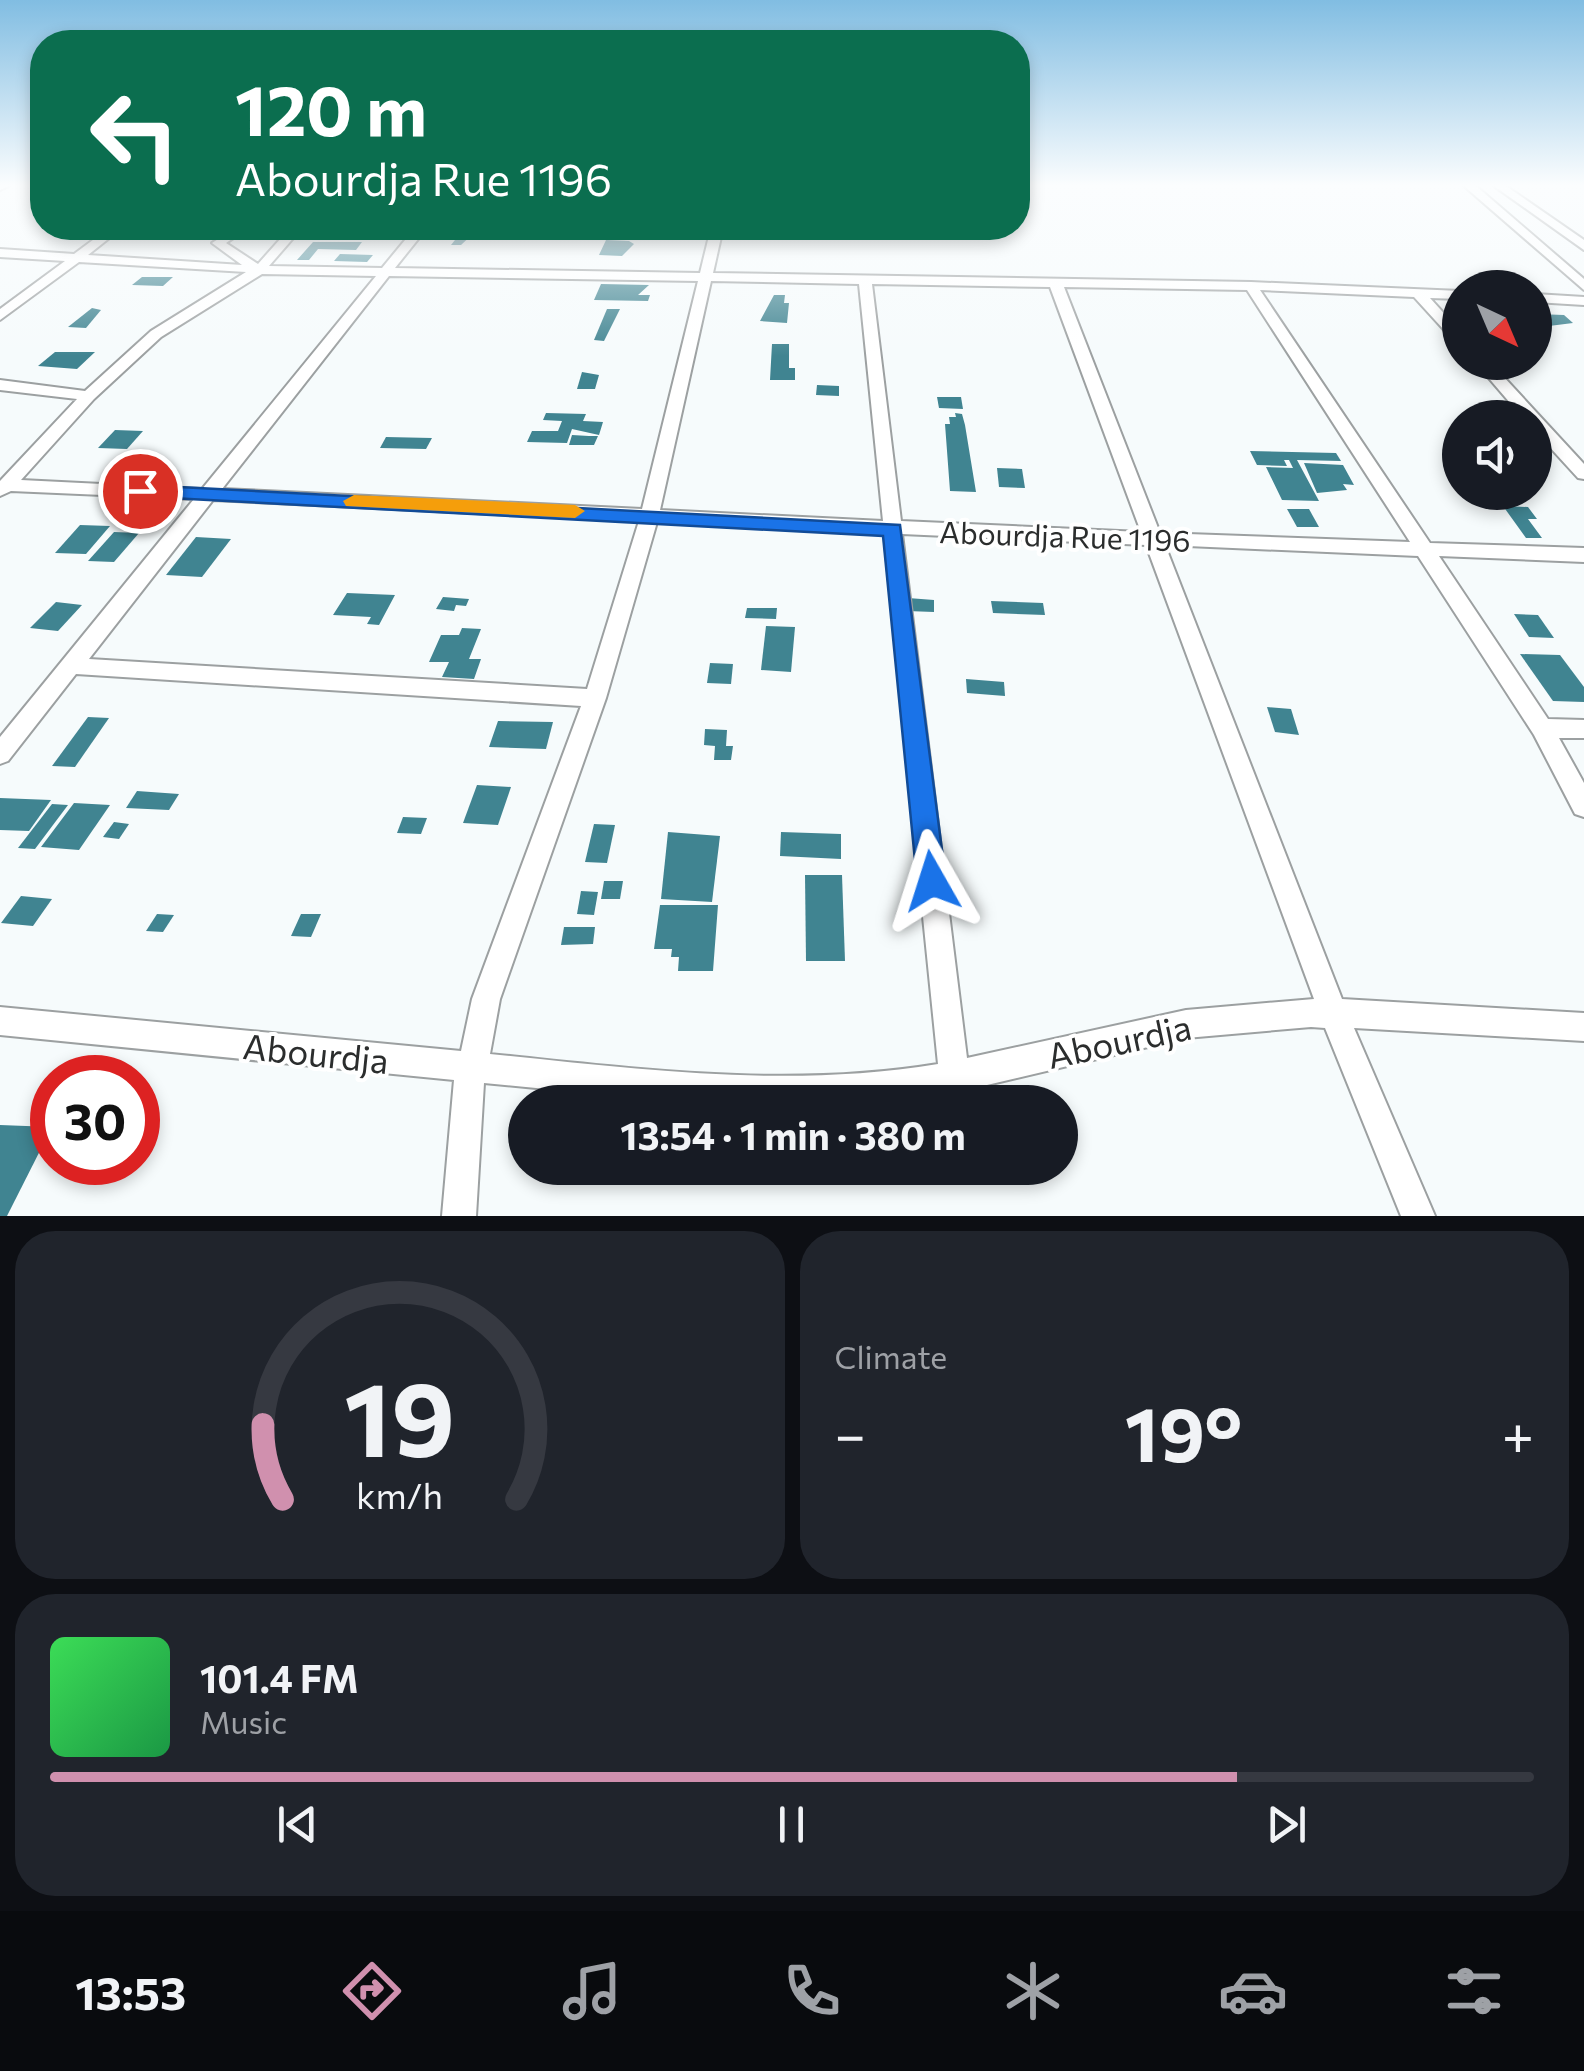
<!DOCTYPE html>
<html lang="en">
<head>
<meta charset="utf-8">
<style>
	body { margin:0; font-family:Commissioner,sans-serif; background:#20242c; color:#f1f3f6; height:100vh; display:flex; flex-direction:column; font-size:38px; white-space:nowrap }
	* { box-sizing:border-box; margin:0 }
	p { font-size:32px; color:#9ea1a6 }
	.icon { flex:none; width:55px; height:55px; fill:none; stroke:currentColor; stroke-width:2; stroke-linecap:round; stroke-linejoin:round }
	.map { position:relative; height:1216px; overflow:hidden }
	.side { display:flex; flex-direction:column; gap:15px; padding:15px; background:#0d0f14; flex:1 }
	.side>* { flex:none }
	.hud { position:absolute; left:30px; top:30px; width:1000px; height:210px; border-radius:40px; box-shadow:0 5px 15px #0003; background:#0b6e4f; color:#fff; overflow:hidden }
	.needle { width:65px; rotate:136deg }
	.buttons { position:absolute; left:1442px; top:270px; display:grid; gap:20px }
	.buttons a { display:grid; place-items:center; width:110px; height:110px; border-radius:50%; background:#171b24; box-shadow:0 5px 15px #0003; font-size:50px }
	.speed { position:absolute; left:30px; top:1055px; display:flex; gap:20px; font-size:50px; font-weight:700; text-align:center }
	.speed>* { display:grid; place-content:center; width:130px; height:130px; border-radius:50%; background:#171b24; box-shadow:0 5px 15px #0003; line-height:1 }
	.speed .limit { border:15px solid #d22; background:#fff; color:#111 }
	.pin { position:absolute; display:grid; place-items:center; width:85px; height:85px; color:#fff; margin:-42px; border:5px solid #fff; border-radius:50%; box-shadow:0 2px 10px #0007 }
	.me { position:absolute; width:110px; margin:-55px; rotate:354deg; stroke-linejoin:round; filter:drop-shadow(0 0 8px #0008) }
	.turn { display:flex; align-items:center; gap:35px; height:210px; padding:0 40px; font-size:45px }
	.turn .icon { width:130px; height:130px; stroke-width:2.5 }
	.turn b { display:block; font-size:70px; line-height:85px }
	.big { font-size:75px; font-weight:700; line-height:1.1 }
	.side .tile { flex:1; display:flex; flex-direction:column; justify-content:center; gap:15px; min-width:0; padding:0 35px; border-radius:40px; background:#20242c }
	.side .dial { align-items:center; gap:0 }
	.dial svg { height:260px; overflow:visible; fill:none; stroke:#363941; stroke-width:7; stroke-linecap:round; text-anchor:middle }
	.dial text { fill:#f1f3f6; stroke:none }
	.song { display:flex; align-items:center; gap:30px }
	.cover { width:120px; height:120px; border-radius:15px; background:linear-gradient(135deg,hsl(130 70% 55%),hsl(140 70% 35%)) }
	.played { height:10px; border-radius:5px; background:linear-gradient(90deg,#d090ae 80%,#363941 80%) }
	.keys { display:flex; justify-content:space-around; direction:ltr }
	.heat { display:flex; justify-content:space-between; align-items:center; font-size:55px; direction:ltr }
	.side .tiles { flex:1; display:grid; gap:15px; grid-template-columns:1fr 1fr }
	.tile:last-child { grid-column:span 2 }
	.trip { position:absolute; left:508px; top:1085px; width:570px; height:100px; border-radius:50px; background:#171b24; box-shadow:0 5px 15px #0003; font-weight:700; line-height:100px; text-align:center }
	.tabs { display:flex; height:160px; justify-content:space-around; align-items:center; background:#090b0e; color:#9ea1a6 }
	.tabs .icon { width:70px; height:70px }
	.tabs .on { color:#d090ae }
	.tabs b { font-size:45px; color:#f1f3f6 }
	.map>svg:first-child { display:block }
	.building { fill:#408491 }
	.lines { fill:none; stroke-linecap:round; stroke-linejoin:round }
	.street-casing { stroke:#9ca0a1; stroke-width:4 }
	.street { fill:#fff; fill-rule:evenodd }
	.route { fill:#1a73e8; stroke:#114b97; stroke-width:2.5 }
	.slow { fill:#f59e0b }
	.labels { text-anchor:middle; dominant-baseline:central; stroke-width:8; stroke-linejoin:round; paint-order:stroke }
	.street-label { font-size:30px; fill:#2b2d2d; stroke:#fff }
	.near-street-label { font-size:35px; fill:#2b2d2d; stroke:#fff }
</style>
</head>
<body>
<div class="map">
<svg width="1584" height="1216" viewBox="0 0 1584 1216">
	<rect width="100%" height="100%" fill="#f6fbfc"/>
	<g class="building">
		<path d="M 447,230 L 477,230 L 461,245 L 451,245 L 455,240 L 440,239 Z"/>
		<path d="M 606,240 L 629,241 L 634,244 L 622,256 L 599,255 Z"/>
		<path d="M 313,242 L 362,242 L 356,250 L 318,249 L 309,260 L 297,260 Z"/>
		<path d="M 340,254 L 373,255 L 367,262 L 334,261 Z"/>
		<path d="M 142,277 L 173,277 L 163,286 L 132,285 Z"/>
		<path d="M 601,284 L 649,285 L 638,295 L 650,295 L 648,301 L 594,300 Z"/>
		<path d="M 774,295 L 785,295 L 784,303 L 789,303 L 787,323 L 760,321 Z"/>
		<path d="M 92,308 L 101,310 L 86,328 L 68,327 Z"/>
		<path d="M 607,309 L 620,309 L 604,341 L 594,340 Z"/>
		<path d="M 1537,314 L 1564,315 L 1573,323 L 1549,326 Z"/>
		<path d="M 772,344 L 789,344 L 789,368 L 795,368 L 795,380 L 770,380 Z"/>
		<path d="M 55,352 L 95,352 L 77,369 L 38,366 Z"/>
		<path d="M 582,372 L 599,375 L 595,389 L 577,389 Z"/>
		<path d="M 817,385 L 839,386 L 839,396 L 816,395 Z"/>
		<path d="M 937,397 L 961,397 L 963,409 L 939,408 Z"/>
		<path d="M 546,413 L 586,414 L 583,421 L 603,422 L 599,435 L 572,429 L 567,443 L 527,442 L 532,431 L 558,431 L 562,421 L 543,420 Z"/>
		<path d="M 955,413 L 962,414 L 965,425 L 976,492 L 950,491 L 945,424 L 950,424 L 949,417 L 956,417 Z"/>
		<path d="M 115,430 L 143,431 L 127,449 L 98,448 Z"/>
		<path d="M 572,435 L 589,436 L 598,436 L 594,445 L 569,445 Z"/>
		<path d="M 386,437 L 432,438 L 426,449 L 380,448 Z"/>
		<path d="M 1250,451 L 1336,453 L 1341,461 L 1297,460 L 1319,501 L 1282,500 L 1266,467 L 1293,468 L 1289,460 L 1284,460 L 1287,466 L 1257,465 Z"/>
		<path d="M 1304,463 L 1343,465 L 1354,485 L 1343,484 L 1347,490 L 1317,493 Z"/>
		<path d="M 997,468 L 1022,469 L 1025,488 L 999,487 Z"/>
		<path d="M 1503,506 L 1528,507 L 1537,519 L 1528,519 L 1542,538 L 1526,538 Z"/>
		<path d="M 1287,509 L 1309,509 L 1319,527 L 1297,527 Z"/>
		<path d="M 80,525 L 110,526 L 86,554 L 55,553 Z"/>
		<path d="M 114,532 L 139,533 L 114,562 L 88,561 Z"/>
		<path d="M 196,537 L 231,539 L 202,577 L 166,575 Z"/>
		<path d="M 347,593 L 395,595 L 379,625 L 367,624 L 371,617 L 333,615 Z"/>
		<path d="M 443,597 L 469,599 L 466,606 L 456,605 L 454,611 L 436,609 Z"/>
		<path d="M 908,598 L 934,600 L 934,612 L 907,611 Z"/>
		<path d="M 991,601 L 1043,603 L 1045,615 L 993,613 Z"/>
		<path d="M 56,602 L 82,605 L 58,631 L 30,628 Z"/>
		<path d="M 747,608 L 777,608 L 776,619 L 745,618 Z"/>
		<path d="M 1514,614 L 1538,615 L 1554,638 L 1529,637 Z"/>
		<path d="M 766,626 L 795,627 L 791,672 L 761,670 Z"/>
		<path d="M 462,628 L 481,629 L 469,659 L 481,659 L 474,679 L 442,677 L 449,662 L 429,662 L 441,635 L 459,635 Z"/>
		<path d="M 1520,654 L 1560,655 L 1584,687 L 1584,702 L 1553,701 Z"/>
		<path d="M 710,663 L 733,664 L 731,684 L 707,683 Z"/>
		<path d="M 966,679 L 1004,682 L 1005,696 L 967,693 Z"/>
		<path d="M 1267,707 L 1291,709 L 1299,735 L 1275,732 Z"/>
		<path d="M 88,717 L 109,718 L 75,767 L 52,766 Z"/>
		<path d="M 498,721 L 553,722 L 546,749 L 489,747 Z"/>
		<path d="M 705,729 L 727,730 L 726,746 L 733,746 L 731,760 L 714,760 L 715,746 L 704,745 Z"/>
		<path d="M 477,785 L 511,787 L 498,825 L 463,823 Z"/>
		<path d="M 137,791 L 179,794 L 169,810 L 126,808 Z"/>
		<path d="M 0,798 L 51,800 L 29,831 L 0,830 Z"/>
		<path d="M 74,803 L 110,805 L 79,850 L 41,847 Z"/>
		<path d="M 52,804 L 68,805 L 35,849 L 18,848 Z"/>
		<path d="M 403,817 L 427,818 L 421,834 L 397,833 Z"/>
		<path d="M 114,822 L 129,824 L 119,839 L 103,837 Z"/>
		<path d="M 594,824 L 615,825 L 607,863 L 585,862 Z"/>
		<path d="M 668,832 L 720,836 L 712,902 L 661,899 Z"/>
		<path d="M 781,832 L 841,834 L 841,859 L 780,856 Z"/>
		<path d="M 805,875 L 842,875 L 845,961 L 806,961 Z"/>
		<path d="M 604,881 L 623,881 L 620,899 L 601,899 Z"/>
		<path d="M 581,891 L 598,892 L 594,915 L 577,914 Z"/>
		<path d="M 21,896 L 52,899 L 33,926 L 1,923 Z"/>
		<path d="M 660,905 L 718,905 L 713,971 L 678,971 L 679,957 L 671,957 L 672,949 L 654,949 Z"/>
		<path d="M 157,914 L 174,915 L 163,932 L 146,931 Z"/>
		<path d="M 301,914 L 321,914 L 311,937 L 291,936 Z"/>
		<path d="M 564,927 L 595,927 L 593,944 L 561,945 Z"/>
		<path d="M 0,1125 L 52,1127 L 7,1216 L 0,1216 Z"/>
	</g>
	<g class="lines">
		<defs>
			<g id="street">
				<path d="M 0,186 L 9,186 L 0,190 Z"/>
				<path d="M 1464,186 L 1476,186 L 1584,279 L 1584,290 Z"/>
				<path d="M 1494,186 L 1506,186 L 1584,240 L 1584,250 Z"/>
				<path d="M 109,228 L 122,228 L 88,255 L 242,265 L 212,243 L 235,228 L 248,228 L 226,243 L 258,264 L 290,228 L 302,228 L 269,266 L 382,268 L 415,228 L 427,228 L 395,268 L 700,273 L 711,228 L 723,228 L 713,273 L 1251,282 L 1460,291 L 1460,299 L 1430,298 L 1460,331 L 1460,343 L 1455,342 L 1414,297 L 1260,290 L 1430,543 L 1584,548 L 1584,562 L 1439,556 L 1548,719 L 1584,720 L 1584,738 L 1559,738 L 1584,783 L 1584,817 L 1575,814 L 1534,735 L 1418,556 L 1165,545 L 1342,999 L 1584,1013 L 1584,1041 L 1354,1028 L 1435,1216 L 1401,1216 L 1325,1028 L 1311,1027 L 1186,1038 L 987,1085 L 870,1102 L 679,1102 L 484,1083 L 476,1216 L 442,1216 L 454,1080 L 0,1035 L 0,1007 L 461,1051 L 472,999 L 581,706 L 76,674 L 8,761 L 0,764 L 0,737 L 194,499 L 11,491 L 0,496 L 0,481 L 77,399 L 0,390 L 0,380 L 85,391 L 151,331 L 246,272 L 79,262 L 0,320 L 0,309 L 65,261 L 0,257 L 0,249 L 74,254 ZM 262,274 L 376,276 L 202,489 L 21,480 L 94,399 L 161,337 ZM 389,276 L 698,281 L 642,509 L 222,489 ZM 711,281 L 859,284 L 883,521 L 660,510 ZM 872,284 L 1050,287 L 1141,532 L 901,521 ZM 1064,287 L 1247,290 L 1410,542 L 1160,533 ZM 213,500 L 639,521 L 587,689 L 89,659 ZM 657,522 L 884,533 L 938,1064 C 786,1089 640,1069 490,1054 L 500,999 L 606,698 ZM 902,534 L 1146,545 L 1314,999 L 1186,1010 L 967,1058 Z"/>
				<path d="M 1535,294 L 1584,297 L 1584,305 L 1535,302 Z"/>
				<path d="M 1475,362 L 1490,362 L 1584,464 L 1584,479 L 1578,478 L 1535,431 L 1535,418 L 1523,418 Z"/>
			</g>
		</defs>
		<use href="#street" class="street-casing"/>
		<use href="#street" class="street"/>
	</g>
	<linearGradient id="sky" x2="0" y2="1"><stop stop-color="#81bde2"/><stop offset="0.52" stop-color="#fbfdfe"/><stop offset="1" stop-color="#fbfdfe" stop-opacity="0"/></linearGradient>
	<rect width="1584" height="356" fill="url(#sky)"/>
	<path class="route" d="M 140,485 L 900,525 L 946,881 L 942,891 L 932,895 L 921,891 L 917,881 L 883,536 L 133,496 L 133,487 Z"/>
	<path class="slow" d="M 354,495 L 575,505 L 585,511 L 575,518 L 346,506 L 343,501 Z"/>
	<g class="labels">
		<g class="street-label">
			<text transform="translate(1065 535) rotate(2)">Abourdja Rue 1196</text>
		</g>
		<g class="near-street-label">
			<text transform="translate(1119 1040) rotate(-12)">Abourdja</text>
			<text transform="translate(316 1052) rotate(6)">Abourdja</text>
		</g>
	</g>
</svg>
<div class="buttons">
<a><svg class="needle" viewBox="-14 -14 28 28"><path d="M0-13l5 13h-10z" fill="#e53935"/><path d="M0 13l5-13h-10z" fill="#9ea1a6"/></svg></a>
<a><svg class="icon" aria-label="sound" viewBox="0 0 24 24"><path d="M4 9h4l5-4v14l-5-4H4zM17 9q2 3 0 6"/></svg></a>
</div>
<div class="speed"><div class="limit">30</div></div>
<div class="pin" style="left:140px;top:491px;background:#d93025"><svg class="icon" aria-label="arrive" viewBox="0 0 24 24"><path d="M6 21V4h12l-3 4 3 4H6"/></svg></div>
<svg class="me" style="left:932px;top:881px" viewBox="-20 -20 40 40"><path d="M0-17L14 15 0 8-14 15z" fill="#1a73e8" stroke="#fff" stroke-width="4"/></svg>
<div class="trip">13:54 · 1 min · 380 m</div>
<div class="hud">
<div class="turn"><svg class="icon" aria-label="left" viewBox="0 0 24 24"><path d="M17 20v-9H6M10 6l-5 5 5 5"/></svg><div><b>120 m</b>Abourdja Rue 1196</div></div>
</div>
</div>
<section class="side">
<div class="tiles">
<div class="tile dial"><svg viewBox="0 0 100 80">
<path d="M14 69A42 42 0 1 1 86 69"/>
<path d="M14 69A42 42 0 0 1 8 46" stroke="#d090ae"/>
<text x="50" y="56" font-size="32" font-weight="700">19</text>
<text x="50" y="72" font-size="11">km/h</text>
</svg></div>
<div class="tile"><p>Climate</p>
<div class="heat"><a>−</a><b class="big">19°</b><a>+</a></div>
</div>
<div class="tile">
<div class="song"><i class="cover"></i><div><b>101.4 FM</b><p>Music</p></div></div>
<div class="played"></div>
<div class="keys"><svg class="icon" aria-label="previous" viewBox="0 0 24 24"><path d="M18 5L8 12l10 7zM5 5v14"/></svg><svg class="icon" aria-label="pause" viewBox="0 0 24 24"><path d="M8 5v14M16 5v14"/></svg><svg class="icon" aria-label="next" viewBox="0 0 24 24"><path d="M6 5l10 7-10 7zM19 5v14"/></svg></div>
</div>
</div>
</section>
<nav class="tabs">
<b>13:53</b>
<svg class="icon on" aria-label="directions" viewBox="0 0 24 24"><path d="M12 3l9 9-9 9-9-9zM9 14v-3h6M13 9l2 2-2 2"/></svg>
<svg class="icon" aria-label="music" viewBox="0 0 24 24"><path d="M9 18V5l10-2v13"/><circle cx="6" cy="18" r="3"/><circle cx="16" cy="16" r="3"/></svg>
<svg class="icon" aria-label="phone" viewBox="0 0 24 24"><path d="M5 4h4l2 5-3 2q2 4 5 5l2-3 5 2v4C11 20 4 13 5 4z"/></svg>
<svg class="icon" aria-label="climate" viewBox="0 0 24 24"><path d="M12 3v18M4 7l16 10M4 17L20 7"/></svg>
<svg class="icon" aria-label="car" viewBox="0 0 24 24"><path d="M5 17H2v-5l4-1 3-4h7l3 4 3 1v5h-3M9 17h6M6 11h13"/><circle cx="7" cy="17" r="2"/><circle cx="17" cy="17" r="2"/></svg>
<svg class="icon" aria-label="filters" viewBox="0 0 24 24"><path d="M4 7h16M4 17h16"/><circle cx="9" cy="7" r="2"/><circle cx="15" cy="17" r="2"/></svg>
</nav>
</body>
</html>
